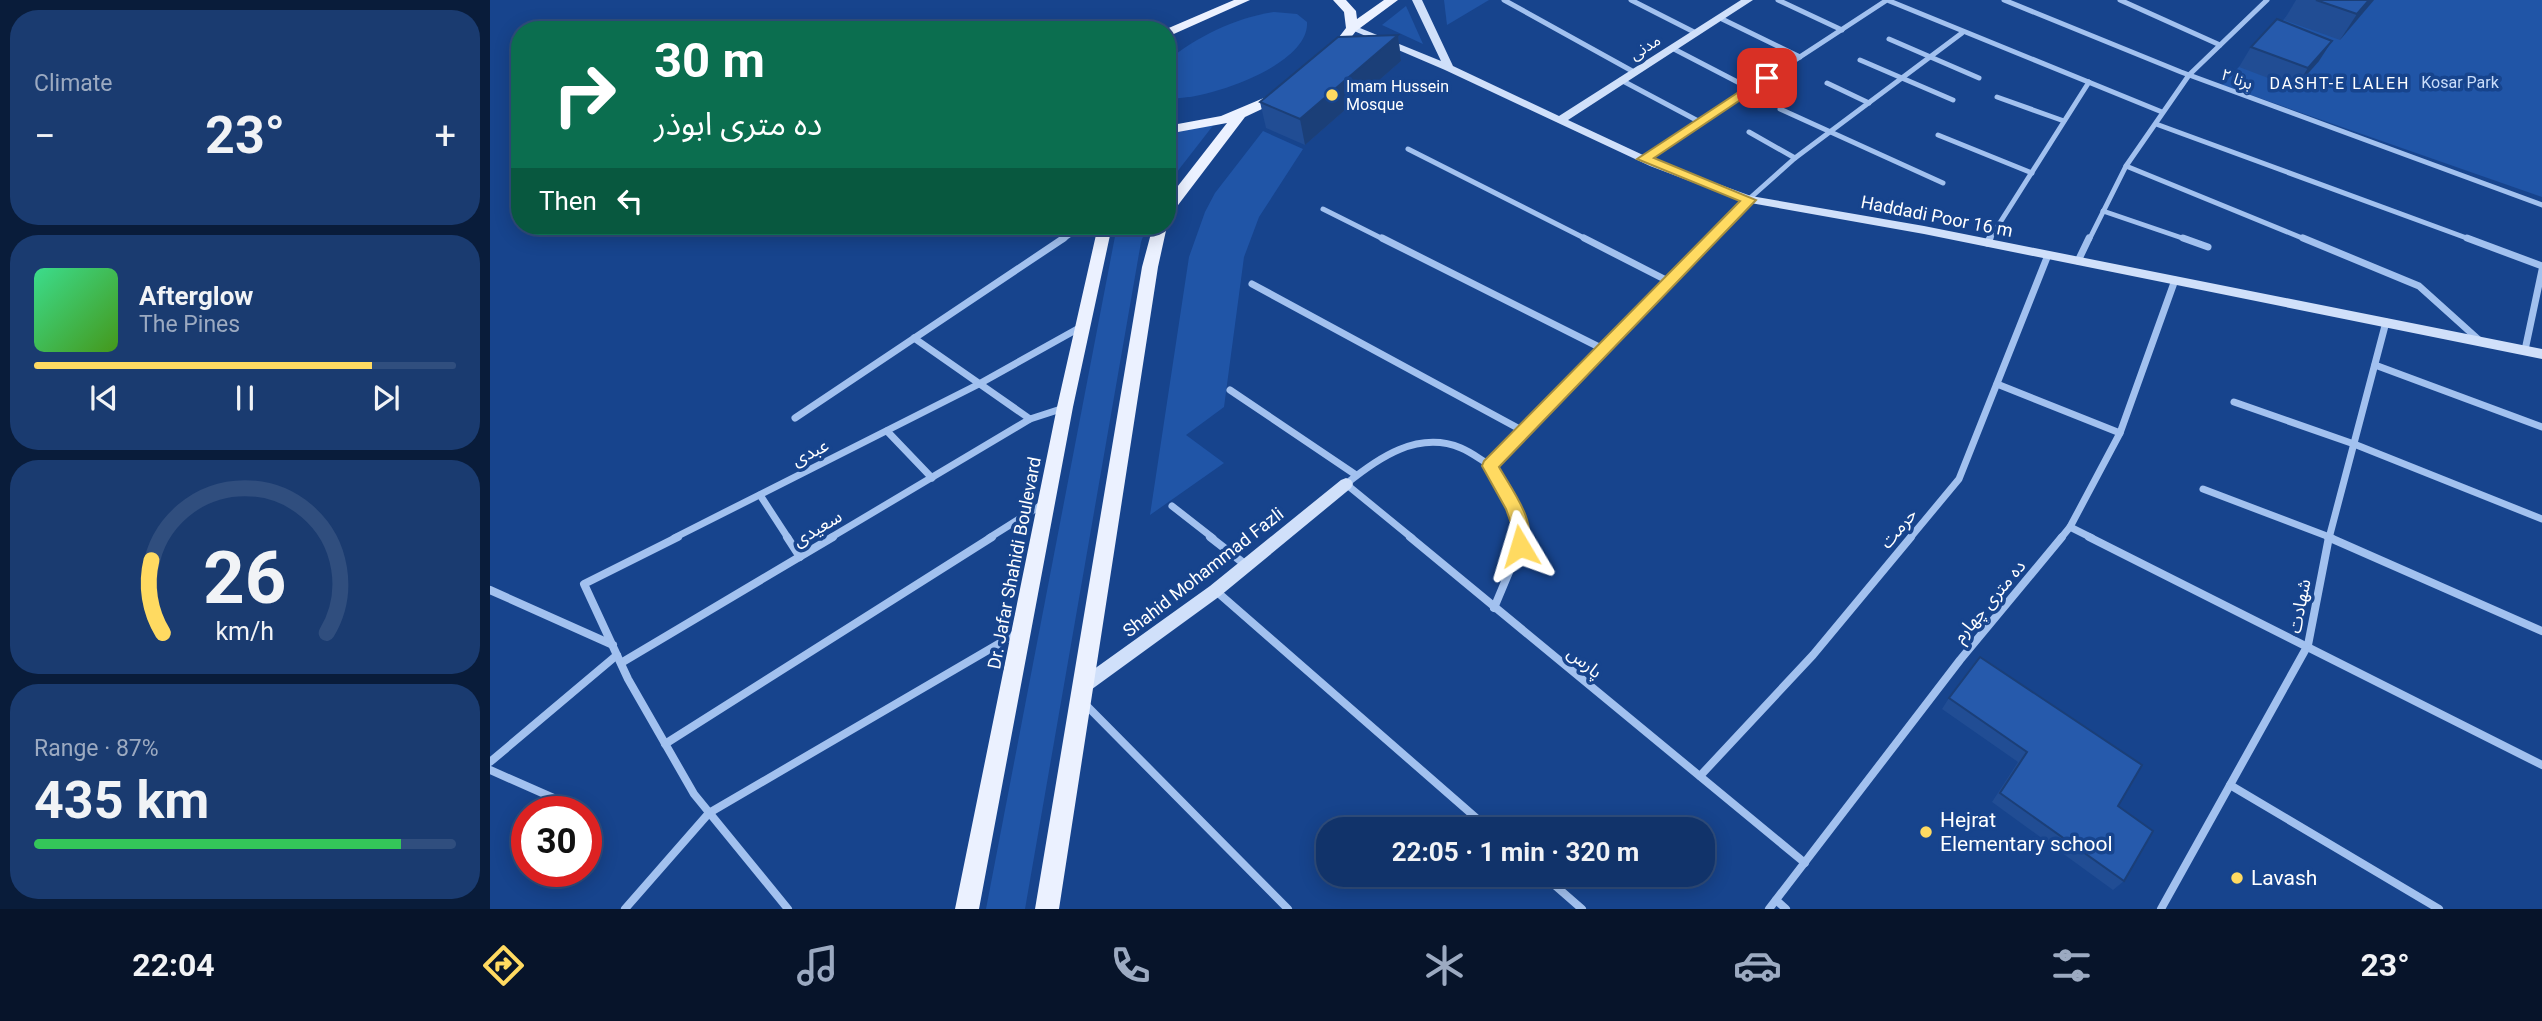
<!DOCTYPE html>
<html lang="en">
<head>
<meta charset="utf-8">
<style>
	body { margin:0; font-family:Roboto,"Noto Sans Arabic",sans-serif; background:#1a3b70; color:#f1f3f6; height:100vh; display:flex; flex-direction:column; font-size:26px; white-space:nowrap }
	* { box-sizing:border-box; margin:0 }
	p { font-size:23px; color:#9caac1 }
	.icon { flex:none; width:38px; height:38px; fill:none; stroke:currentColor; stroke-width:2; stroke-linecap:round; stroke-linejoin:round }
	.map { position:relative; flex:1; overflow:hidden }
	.drawer { display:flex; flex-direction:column; gap:10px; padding:10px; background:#091c3a; width:490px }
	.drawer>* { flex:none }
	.guide { position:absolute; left:21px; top:21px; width:665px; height:214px; border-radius:28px; box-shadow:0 4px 18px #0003,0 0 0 2px #304e7e; background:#0b6e4f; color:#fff; overflow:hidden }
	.speed { position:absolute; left:21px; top:796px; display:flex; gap:14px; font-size:35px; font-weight:700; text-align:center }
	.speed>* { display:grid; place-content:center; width:91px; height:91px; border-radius:50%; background:#11336a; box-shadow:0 4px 18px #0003,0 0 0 2px #304e7e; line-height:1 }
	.speed .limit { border:10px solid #d22; background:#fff; color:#111 }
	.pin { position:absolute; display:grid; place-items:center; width:60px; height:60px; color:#fff; margin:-30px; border-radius:14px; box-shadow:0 4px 10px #0006 }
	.me { position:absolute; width:77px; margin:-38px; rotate:353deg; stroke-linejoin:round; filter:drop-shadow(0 0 5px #0008) }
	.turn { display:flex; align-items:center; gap:24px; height:147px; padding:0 28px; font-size:32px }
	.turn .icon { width:91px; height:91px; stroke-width:2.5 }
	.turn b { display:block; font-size:49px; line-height:60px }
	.then { display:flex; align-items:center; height:66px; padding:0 28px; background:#0003; gap:14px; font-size:26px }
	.big { font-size:52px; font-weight:700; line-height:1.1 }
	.drawer .tile { flex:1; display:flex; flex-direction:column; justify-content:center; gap:10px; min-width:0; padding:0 24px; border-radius:28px; background:#1a3b70 }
	.drawer .dial { align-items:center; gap:0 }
	.dial svg { height:182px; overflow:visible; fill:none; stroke:#304e7e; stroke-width:7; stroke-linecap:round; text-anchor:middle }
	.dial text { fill:#f1f3f6; stroke:none }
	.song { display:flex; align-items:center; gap:21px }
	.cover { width:84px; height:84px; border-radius:10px; background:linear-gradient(135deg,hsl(150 70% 55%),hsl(100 70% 35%)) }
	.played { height:7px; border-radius:4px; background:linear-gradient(90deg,#ffda61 80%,#304e7e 80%) }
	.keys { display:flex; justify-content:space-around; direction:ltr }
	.heat { display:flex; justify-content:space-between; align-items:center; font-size:38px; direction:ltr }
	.charge { height:10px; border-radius:5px; background:linear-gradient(90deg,#34c759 87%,#304e7e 0) }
	.trip { position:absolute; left:826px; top:817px; width:399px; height:70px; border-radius:28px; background:#11336a; box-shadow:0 4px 18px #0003,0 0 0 2px #304e7e; font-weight:700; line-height:70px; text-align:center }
	.dock { display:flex; height:112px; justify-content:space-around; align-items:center; background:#07142a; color:#9caac1 }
	.dock .icon { width:49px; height:49px }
	.dock .active { color:#ffda61 }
	.dock b { font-size:32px; color:#f1f3f6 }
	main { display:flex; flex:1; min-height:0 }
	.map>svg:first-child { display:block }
	.green { fill:#2055a7 }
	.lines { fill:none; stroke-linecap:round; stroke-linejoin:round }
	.street-far2 { stroke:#a2c1ef; stroke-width:5 }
	.street-far1 { stroke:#a2c1ef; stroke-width:7 }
	.street { stroke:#a2c1ef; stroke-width:8 }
	.secondary { fill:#d0e0fa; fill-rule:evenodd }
	.primary { fill:#ebf1ff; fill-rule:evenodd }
	.wall { fill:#214d94 }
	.shaded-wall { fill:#1b3f78 }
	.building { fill:#265aac; stroke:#1b3f78; stroke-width:2 }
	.route { fill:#ffda61; stroke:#a68e3f; stroke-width:2 }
	.poi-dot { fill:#ffda61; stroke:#17448d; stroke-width:2.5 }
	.labels { text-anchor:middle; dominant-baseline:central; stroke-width:7; stroke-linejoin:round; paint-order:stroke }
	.far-street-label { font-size:16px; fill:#fff; stroke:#17448d }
	.far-park-label { font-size:16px; fill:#c9ddfb; stroke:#17448d }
	.far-neighbourhood-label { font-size:16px; letter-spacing:2px; fill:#fff; stroke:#17448d }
	.far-poi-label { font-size:16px; fill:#fff; stroke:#17448d; text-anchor:start }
	.street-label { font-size:18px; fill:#fff; stroke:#17448d }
	.near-poi-label { font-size:21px; fill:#fff; stroke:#17448d; text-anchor:start }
</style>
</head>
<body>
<main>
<section class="drawer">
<div class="tile"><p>Climate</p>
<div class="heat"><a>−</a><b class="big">23°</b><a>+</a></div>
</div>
<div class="tile">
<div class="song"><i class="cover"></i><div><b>Afterglow</b><p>The Pines</p></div></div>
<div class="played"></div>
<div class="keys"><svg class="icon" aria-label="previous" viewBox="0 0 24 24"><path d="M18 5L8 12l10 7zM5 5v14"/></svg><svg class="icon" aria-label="pause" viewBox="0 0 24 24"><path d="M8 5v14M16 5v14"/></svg><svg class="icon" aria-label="next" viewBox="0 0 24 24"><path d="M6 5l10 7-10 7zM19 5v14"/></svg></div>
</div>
<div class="tile dial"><svg viewBox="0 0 100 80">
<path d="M14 69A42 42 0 1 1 86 69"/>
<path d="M14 69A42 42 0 0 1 9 37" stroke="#ffda61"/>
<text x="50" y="56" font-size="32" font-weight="700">26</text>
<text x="50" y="72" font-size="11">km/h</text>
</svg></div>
<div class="tile"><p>Range · 87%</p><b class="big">435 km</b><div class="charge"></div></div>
</section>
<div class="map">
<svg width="2052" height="909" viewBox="0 0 2052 909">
	<rect width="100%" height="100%" fill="#17448d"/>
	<g class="green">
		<path d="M 954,0 L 999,0 L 957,25 Z"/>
		<path d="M 1812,0 L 2052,0 L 2052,197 L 1732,85 Z"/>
		<path d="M 916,6 L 933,44 L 892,25 Z"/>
		<path d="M 784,12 L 807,14 L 817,22 C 820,66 712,102 677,98 L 677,61 C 708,36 745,18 784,12 Z"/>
		<path d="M 725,123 L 683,177 L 677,186 L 677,127 Z"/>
		<path d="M 773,131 L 813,149 L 769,217 L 754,257 L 734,407 L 696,435 L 734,463 L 660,515 L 699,257 L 715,212 L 725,193 Z"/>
		<path d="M 627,226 L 657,226 L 651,242 L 535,909 L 496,909 Z"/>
	</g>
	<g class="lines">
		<g class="street-far2">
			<path d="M 1014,0 L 1144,72"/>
			<path d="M 1141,0 L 1206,33"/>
			<path d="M 1288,0 L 1352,30"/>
			<path d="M 1514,0 L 1691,72 L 2052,205"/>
			<path d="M 1630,0 L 1730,45"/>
			<path d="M 1230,18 L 1310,57"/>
			<path d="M 1399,39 L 1489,78"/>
			<path d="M 1182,48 L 1261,89"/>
			<path d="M 1370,60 L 1463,100"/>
			<path d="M 1131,80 L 1210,122"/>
			<path d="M 1337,83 L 1379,103"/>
			<path d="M 1507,97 L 1574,121"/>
			<path d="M 1290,109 L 1453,183"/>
			<path d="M 1666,124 L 1982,240"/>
			<path d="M 1259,132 L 1305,158"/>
			<path d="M 1448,135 L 1542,173"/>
			<path d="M 918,149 L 1098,240"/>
			<path d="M 1154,159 L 1397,0 L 1672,112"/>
			<path d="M 1636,166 L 1817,240"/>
			<path d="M 833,209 L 895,240"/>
			<path d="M 1613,211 L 1698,240"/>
			<path d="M 572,240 L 593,226"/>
			<path d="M 1219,240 L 1259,199 L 1305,158 L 1472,33"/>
			<path d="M 1499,240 L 1599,82"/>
			<path d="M 1599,240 L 1636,166 L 1699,75 L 1777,0"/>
		</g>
		<g class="street-far1">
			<path d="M 892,238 L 1115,350"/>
			<path d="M 1094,238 L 1180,282"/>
			<path d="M 1693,238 L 1718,247"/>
			<path d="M 1813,238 L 1929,286 L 1989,340"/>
			<path d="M 1977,238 L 2052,266"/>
			<path d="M 1497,243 L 1500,238"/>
			<path d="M 1588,261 L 1599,238"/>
			<path d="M 762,284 L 1035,432"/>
			<path d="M 424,338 L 540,419 L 574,408"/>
			<path d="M 2035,350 L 2052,270"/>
			<path d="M 1885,365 L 2052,427"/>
			<path d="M 1507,384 L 1630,433"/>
			<path d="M 740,390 L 866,475"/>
			<path d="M 1744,402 L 1864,444 L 2052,519"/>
			<path d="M 305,418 L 574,238"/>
			<path d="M 397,431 L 442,478"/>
			<path d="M 1713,489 L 1842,538"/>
			<path d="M 270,495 L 298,538"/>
			<path d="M 682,506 L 723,538"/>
			<path d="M 1580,527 L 1602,538"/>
			<path d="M 184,538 L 489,384 L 591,327"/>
			<path d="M 340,538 L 540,419"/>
			<path d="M 499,538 L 553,504"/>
			<path d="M 922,538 L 856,484 C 888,458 928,430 971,448 C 981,452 991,460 1000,465"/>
			<path d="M 1029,538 L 1022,507 L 1000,465 L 1221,238"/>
			<path d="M 1420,538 L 1469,479 L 1558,255"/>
			<path d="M 1571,538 L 1580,527 L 1630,433 L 1685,280"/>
			<path d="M 1839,538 L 1896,322"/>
		</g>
		<g class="street">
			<path d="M 188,537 L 94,584 L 138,679 L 204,794 L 298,909"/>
			<path d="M 297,537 L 310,557"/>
			<path d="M 720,537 L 756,565"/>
			<path d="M 920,537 L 1315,863"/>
			<path d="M 1599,537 L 2052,765"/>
			<path d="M 1838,537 L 2052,631"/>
			<path d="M 0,590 L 123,645"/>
			<path d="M 726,591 L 1000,830"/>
			<path d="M 1004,608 L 1022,565 L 1029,537"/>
			<path d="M 131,663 L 343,537"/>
			<path d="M 594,703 L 798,909"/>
			<path d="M 175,744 L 502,537"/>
			<path d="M 0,762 L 127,655"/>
			<path d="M 0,770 L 84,807"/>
			<path d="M 1210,776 L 1323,655 L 1421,537"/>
			<path d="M 1740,785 L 1949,909"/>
			<path d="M 1053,875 L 1092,909"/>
			<path d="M 1286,900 L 1296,909"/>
			<path d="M 135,909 L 219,813 L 529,632"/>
			<path d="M 1279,909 L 1470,660 L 1572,537"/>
			<path d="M 1671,909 L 1818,645 L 1839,537"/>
		</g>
		<g class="secondary">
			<path d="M 922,0 L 932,0 L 963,66 L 1069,116 L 1251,0 L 1263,0 L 1078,120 L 1168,162 L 1261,196 L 1434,226 L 2052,349 L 2052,359 L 1434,234 L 1255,202 L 1160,166 L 955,70 L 857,28 L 865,26 L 951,61 Z"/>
			<path d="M 856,478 L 861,480 L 863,484 L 861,488 L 730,596 L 598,692 L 592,694 L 586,692 L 584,687 L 586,682 L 720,586 L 851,480 Z"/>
		</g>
		<g class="primary">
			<path d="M 744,0 L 760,0 L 677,37 L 677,30 L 674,30 Z"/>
			<path d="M 843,0 L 856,0 L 866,11 L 867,19 L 894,0 L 908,0 L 866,31 L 846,57 L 842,58 L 836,54 L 856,28 L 854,12 Z"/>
			<path d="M 790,91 L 795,92 L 795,98 L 755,117 L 682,213 L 677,215 L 677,200 L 737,123 L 677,134 L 677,126 L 731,116 Z"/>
			<path d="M 608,226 L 622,226 L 583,407 L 489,909 L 465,909 L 567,407 Z"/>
			<path d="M 663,226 L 677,226 L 668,267 L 569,909 L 545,909 L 652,267 Z"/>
		</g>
	</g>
	<g class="wall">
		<path d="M 1806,0 L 1884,0 L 1850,40 L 1794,20 Z"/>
		<path d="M 908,35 L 911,61 L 815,145 L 776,128 L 770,102 Z"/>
		<path d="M 1761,47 L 1829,61 L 1805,88 L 1749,67 Z"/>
		<path d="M 1459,698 L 1628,806 L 1634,881 L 1623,890 L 1502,802 L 1528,762 L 1452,709 Z"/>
	</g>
	<g class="shaded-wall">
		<path d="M 1879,0 L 1884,0 L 1850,40 L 1867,14 Z"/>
		<path d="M 908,35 L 911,61 L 815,145 L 810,119 Z"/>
		<path d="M 1842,41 L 1829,61 L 1805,88 L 1818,68 Z"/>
	</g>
	<g class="building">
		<path d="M 1826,0 L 1879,0 L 1867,14 Z"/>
		<path d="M 1787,19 L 1842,41 L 1818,68 L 1761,47 Z"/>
		<path d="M 908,35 L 810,119 L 770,102 L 848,37 Z"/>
		<path d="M 1490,657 L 1652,765 L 1628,806 L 1663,831 L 1634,881 L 1510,793 L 1537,752 L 1459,698 Z"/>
	</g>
	<path class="route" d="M 1273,76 L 1283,78 L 1164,158 L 1266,200 L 1009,467 C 1022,490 1049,524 1036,551 L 1024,551 L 1022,526 L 1016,509 L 992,466 L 994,461 L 1250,201 L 1147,159 Z"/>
	<g class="poi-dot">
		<circle cx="842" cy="95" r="7"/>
		<circle cx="1436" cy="832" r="7"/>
		<circle cx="1747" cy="878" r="7"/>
	</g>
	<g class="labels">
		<g class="far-street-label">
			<text transform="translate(1155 47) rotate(-32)">مدنی</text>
			<text transform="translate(1747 79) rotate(20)">برنا ۲</text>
		</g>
		<g class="far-park-label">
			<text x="1970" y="82">Kosar Park</text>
		</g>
		<g class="far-neighbourhood-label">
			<text x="1850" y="83">DASHT-E LALEH</text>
		</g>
		<g class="far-poi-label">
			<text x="856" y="86">Imam Hussein<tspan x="856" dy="18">Mosque</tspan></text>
		</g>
		<g class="street-label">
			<text transform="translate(1447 216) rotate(11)">Haddadi Poor 16 m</text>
			<text transform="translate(320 452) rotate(-27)">عبدی</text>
			<text transform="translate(327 528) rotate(-31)">سعیدی</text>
			<text transform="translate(1408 528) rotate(-50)">حرمت</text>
			<text transform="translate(524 563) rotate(-79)">Dr. Jafar Shahidi Boulevard</text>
			<text transform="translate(713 572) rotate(-38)">Shahid Mohammad Fazli</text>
			<text transform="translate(1499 601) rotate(-50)">ده متری چهارم</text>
			<text transform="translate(1809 606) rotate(-79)">شهادت</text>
			<text transform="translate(1095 662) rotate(39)">پارس</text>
		</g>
		<g class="near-poi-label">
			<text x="1450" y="820">Hejrat<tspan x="1450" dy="24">Elementary school</tspan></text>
			<text x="1761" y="878">Lavash</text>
		</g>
	</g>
</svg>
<div class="speed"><div class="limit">30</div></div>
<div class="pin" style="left:1277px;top:78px;background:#d93025"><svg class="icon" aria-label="arrive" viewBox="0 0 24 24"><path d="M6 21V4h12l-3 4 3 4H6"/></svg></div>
<svg class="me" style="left:1030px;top:546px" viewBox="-20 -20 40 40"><path d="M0-17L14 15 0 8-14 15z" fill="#ffda61" stroke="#fff" stroke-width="4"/></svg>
<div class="trip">22:05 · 1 min · 320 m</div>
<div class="guide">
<div class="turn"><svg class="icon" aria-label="right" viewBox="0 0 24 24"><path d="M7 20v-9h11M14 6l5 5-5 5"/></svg><div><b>30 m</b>ده متری ابوذر</div></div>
<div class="then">Then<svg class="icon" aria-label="left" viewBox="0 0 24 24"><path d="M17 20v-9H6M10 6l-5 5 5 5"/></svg></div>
</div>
</div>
</main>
<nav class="dock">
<b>22:04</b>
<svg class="icon active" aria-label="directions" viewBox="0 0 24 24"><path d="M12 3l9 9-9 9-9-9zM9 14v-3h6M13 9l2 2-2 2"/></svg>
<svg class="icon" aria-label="music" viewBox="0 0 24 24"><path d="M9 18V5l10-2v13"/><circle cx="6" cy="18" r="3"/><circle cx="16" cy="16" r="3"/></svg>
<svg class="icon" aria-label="phone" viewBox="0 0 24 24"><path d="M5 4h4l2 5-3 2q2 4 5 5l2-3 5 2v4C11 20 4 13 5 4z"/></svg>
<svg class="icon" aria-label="climate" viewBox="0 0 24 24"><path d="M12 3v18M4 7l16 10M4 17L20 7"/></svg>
<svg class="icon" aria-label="car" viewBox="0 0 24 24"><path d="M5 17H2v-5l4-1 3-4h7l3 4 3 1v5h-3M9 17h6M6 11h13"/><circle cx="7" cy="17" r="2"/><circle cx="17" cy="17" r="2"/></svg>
<svg class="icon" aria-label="filters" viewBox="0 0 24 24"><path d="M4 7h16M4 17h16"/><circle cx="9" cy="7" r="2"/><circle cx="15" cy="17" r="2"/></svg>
<b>23°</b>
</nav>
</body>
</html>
